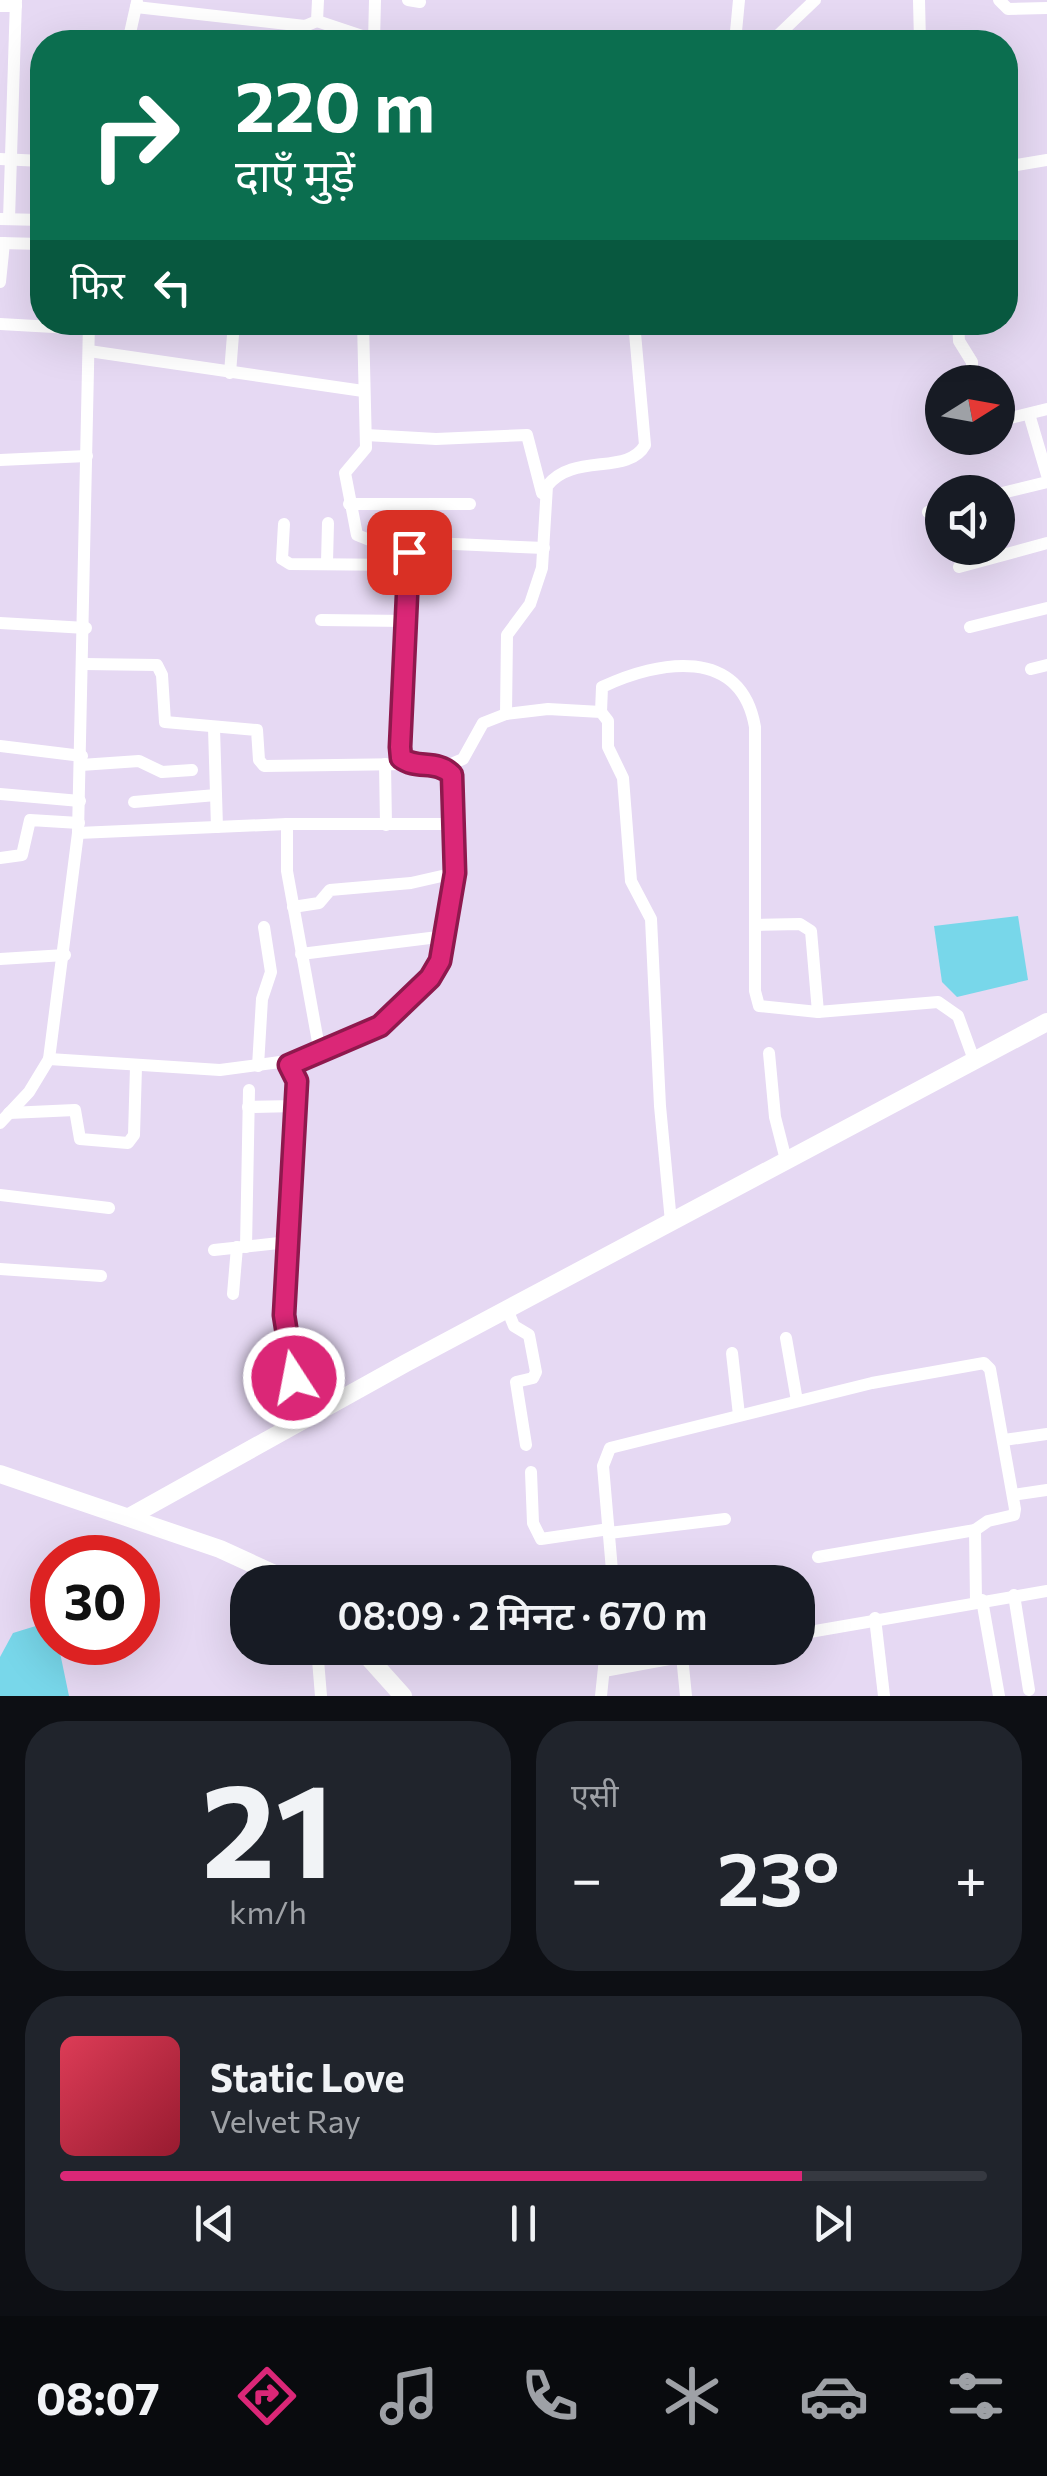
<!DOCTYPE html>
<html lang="hi">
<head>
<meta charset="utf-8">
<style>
	body { margin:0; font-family:Commissioner,"Noto Sans Devanagari",sans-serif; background:#20242c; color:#f1f3f6; height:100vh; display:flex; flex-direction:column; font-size:38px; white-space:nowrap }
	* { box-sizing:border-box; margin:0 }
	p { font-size:32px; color:#9ea1a6 }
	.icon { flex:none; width:55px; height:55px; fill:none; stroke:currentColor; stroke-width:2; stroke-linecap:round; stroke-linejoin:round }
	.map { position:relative; height:1696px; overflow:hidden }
	.drawer { display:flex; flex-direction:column; gap:25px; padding:25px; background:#0d0f14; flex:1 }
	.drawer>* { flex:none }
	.banner { position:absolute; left:30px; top:30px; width:988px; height:305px; border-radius:40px; box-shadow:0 10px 40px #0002; background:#0b6e4f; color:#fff; overflow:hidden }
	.needle { width:65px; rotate:79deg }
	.buttons { position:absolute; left:925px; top:365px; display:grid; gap:20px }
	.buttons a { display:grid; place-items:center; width:90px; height:90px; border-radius:50%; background:#171b24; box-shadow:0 10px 40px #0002; font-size:50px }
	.speed { position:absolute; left:30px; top:1535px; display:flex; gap:20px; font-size:50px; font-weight:700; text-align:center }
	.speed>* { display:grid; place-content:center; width:130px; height:130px; border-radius:50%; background:#171b24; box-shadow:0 10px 40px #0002; line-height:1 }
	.speed .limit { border:15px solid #d22; background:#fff; color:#111 }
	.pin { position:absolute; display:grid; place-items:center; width:85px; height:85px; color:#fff; margin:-42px; border-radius:20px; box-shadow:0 5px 15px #0006 }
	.me { position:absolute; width:110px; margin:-55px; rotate:349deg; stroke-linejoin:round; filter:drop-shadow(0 0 8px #0008) }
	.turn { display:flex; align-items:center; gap:35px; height:210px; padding:0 40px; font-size:45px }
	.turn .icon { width:130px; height:130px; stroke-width:2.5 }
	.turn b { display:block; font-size:70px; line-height:85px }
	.then { display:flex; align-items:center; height:95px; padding:0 40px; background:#0003; gap:20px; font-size:38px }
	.big { font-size:75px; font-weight:600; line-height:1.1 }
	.drawer .tile { flex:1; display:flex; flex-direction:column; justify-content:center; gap:15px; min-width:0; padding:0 35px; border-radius:40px; background:#20242c }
	.drawer .dial { align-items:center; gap:0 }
	.dial b { font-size:130px; line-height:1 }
	.song { display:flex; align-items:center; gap:30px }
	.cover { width:120px; height:120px; border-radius:15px; background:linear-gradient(135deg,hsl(350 70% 55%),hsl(350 70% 35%)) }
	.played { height:10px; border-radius:5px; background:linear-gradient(90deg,#db2777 80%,#363941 80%) }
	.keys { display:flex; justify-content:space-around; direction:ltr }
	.heat { display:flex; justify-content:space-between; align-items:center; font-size:55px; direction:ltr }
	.drawer .tiles { flex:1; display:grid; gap:25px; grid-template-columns:1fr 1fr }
	.tile:last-child { grid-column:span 2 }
	.trip { position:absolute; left:230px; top:1565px; width:585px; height:100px; border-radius:40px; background:#171b24; box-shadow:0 10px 40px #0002; font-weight:600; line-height:100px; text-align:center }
	.dock { display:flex; height:160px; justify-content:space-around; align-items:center; background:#090b0e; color:#9ea1a6 }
	.dock .icon { width:70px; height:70px }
	.dock .active { color:#db2777 }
	.dock b { font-size:45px; color:#f1f3f6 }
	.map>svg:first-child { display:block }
	.water { fill:#78d7ea }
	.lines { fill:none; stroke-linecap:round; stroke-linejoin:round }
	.minor { stroke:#fff; stroke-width:12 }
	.highway { stroke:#fff; stroke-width:18 }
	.route-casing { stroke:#8e194d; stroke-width:25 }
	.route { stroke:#db2777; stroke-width:18 }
</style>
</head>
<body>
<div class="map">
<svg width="1047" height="1696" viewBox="0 0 1047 1696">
	<rect width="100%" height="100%" fill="#e6d9f3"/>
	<g class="water">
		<path d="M 1018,916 L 1028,980 L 957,997 L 942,982 L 934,926 Z"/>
		<path d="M 52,1621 L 52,1642 L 58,1643 L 69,1696 L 0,1696 L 0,1657 L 13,1633 Z"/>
	</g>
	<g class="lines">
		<g class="minor">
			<path d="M 408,0 L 420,2"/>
			<path d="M 919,0 L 920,42"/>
			<path d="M 999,0 L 1008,9 L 1047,8"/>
			<path d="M 0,6 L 16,6"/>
			<path d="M 136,7 L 305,26 L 317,21 L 318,0"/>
			<path d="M 317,21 L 374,40"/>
			<path d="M 128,42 L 137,2"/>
			<path d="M 374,42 L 375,0"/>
			<path d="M 735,42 L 739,0"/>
			<path d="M 771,42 L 815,0"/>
			<path d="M 0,159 L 42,161"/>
			<path d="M 39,160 L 42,138"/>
			<path d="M 1005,167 L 1047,160"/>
			<path d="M 0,219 L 42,220"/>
			<path d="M 9,219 L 16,0"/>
			<path d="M 0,243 L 42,244"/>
			<path d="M 0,282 L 4,243"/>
			<path d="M 958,322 L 959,341 L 972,362 L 972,382"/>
			<path d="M 0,324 L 89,329"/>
			<path d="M 89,351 L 363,391"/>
			<path d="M 230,373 L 234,322"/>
			<path d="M 1029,414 L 1047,475"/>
			<path d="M 998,421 L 1047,409"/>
			<path d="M 366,435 L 436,439 L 527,435 L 542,493"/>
			<path d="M 0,460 L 87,456"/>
			<path d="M 998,494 L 1047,482"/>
			<path d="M 349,504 L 470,504"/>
			<path d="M 928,512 L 942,508"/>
			<path d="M 284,524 L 282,559 L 290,564 L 410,565"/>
			<path d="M 409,551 L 432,543 L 544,548"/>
			<path d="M 327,562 L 328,523"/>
			<path d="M 959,567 L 1047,543"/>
			<path d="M 321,620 L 407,621"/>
			<path d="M 0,623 L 86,628"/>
			<path d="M 970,627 L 1047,608"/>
			<path d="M 84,664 L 157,665 L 162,675 L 165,722 L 257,730 L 259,760 L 264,766 L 409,764"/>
			<path d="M 1031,669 L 1047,665"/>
			<path d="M 601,712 L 602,687 C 659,660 741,646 755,727 L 755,991 L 759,1006 L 818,1012 L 938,1002 L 958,1016 L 974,1060"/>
			<path d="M 506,714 L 548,709 L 601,712 L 608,721 L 608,747 L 623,778 L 631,881 L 651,919 L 660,1106 L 671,1222"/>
			<path d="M 214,728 L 217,827"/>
			<path d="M 0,746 L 82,756"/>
			<path d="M 385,764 L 386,825"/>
			<path d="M 81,765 L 139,761 L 162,772 L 192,770"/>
			<path d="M 444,767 L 463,759 L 483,723 L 506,714 L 507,635 L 530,604 L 542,568 L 547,486 C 573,452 628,476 645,445 L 634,322"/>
			<path d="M 0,794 L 80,801"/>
			<path d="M 134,802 L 216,795"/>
			<path d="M 287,824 L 287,871 L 320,1053"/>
			<path d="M 78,833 L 287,824 L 454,824"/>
			<path d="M 0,858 L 22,855 L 30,820 L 79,823"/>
			<path d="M 293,907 L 319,903 L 330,890 L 411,883 L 455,873"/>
			<path d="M 755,925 L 800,924 L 811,931 L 818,1012"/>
			<path d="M 301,954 L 446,936"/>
			<path d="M 0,959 L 65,955"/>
			<path d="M 769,1053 L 775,1117 L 786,1160"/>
			<path d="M 49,1059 L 220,1070 L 280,1062 L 295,1072 L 285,1336 L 308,1416"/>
			<path d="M 289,1065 L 380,1026 L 430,979 L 440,961 L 455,873 L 452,775 C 437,760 417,770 401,758 L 399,747 L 409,551 L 397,541 L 372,541 L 357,535 L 345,473 L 366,448 L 363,322"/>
			<path d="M 258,1066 L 262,999 L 271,972 L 264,927"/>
			<path d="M 248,1107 L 296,1106"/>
			<path d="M 9,1113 L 75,1110 L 80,1139 L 128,1143 L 134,1135 L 136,1067"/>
			<path d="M 0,1123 L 29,1092 L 49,1059 L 78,833 L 89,322"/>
			<path d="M 0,1195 L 109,1208"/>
			<path d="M 246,1247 L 249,1090"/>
			<path d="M 214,1250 L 288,1242"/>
			<path d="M 0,1269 L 101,1276"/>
			<path d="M 233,1294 L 237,1247"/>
			<path d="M 507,1309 L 514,1326 L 529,1335 L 536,1372 L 533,1378 L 516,1382 L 526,1445"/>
			<path d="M 786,1338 L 797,1401"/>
			<path d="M 732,1353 L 739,1415"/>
			<path d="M 1004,1440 L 1047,1434"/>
			<path d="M 531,1472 L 533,1523 L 541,1539 L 609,1529"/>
			<path d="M 1013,1495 L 1047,1490"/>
			<path d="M 609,1533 L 725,1519"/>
			<path d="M 818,1557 L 975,1530"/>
			<path d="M 551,1582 L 612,1575"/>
			<path d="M 613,1582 L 603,1466 L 610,1448 L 872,1383 L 984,1363 L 990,1369 L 1015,1509 L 1014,1515 L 988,1521 L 975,1530 L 976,1601"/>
			<path d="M 1014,1595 L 1029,1690"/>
			<path d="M 982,1600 L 999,1696"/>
			<path d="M 875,1618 L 884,1696"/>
			<path d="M 798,1634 L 1047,1591"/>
			<path d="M 317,1648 L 321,1696"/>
			<path d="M 682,1656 L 686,1696"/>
			<path d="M 604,1671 L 729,1648"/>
			<path d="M 601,1696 L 606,1648"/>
		</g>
		<g class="highway">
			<path d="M 0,1474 L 220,1549 L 292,1582"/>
			<path d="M 129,1517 L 406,1363 L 1047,1022"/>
			<path d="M 360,1648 L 403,1696"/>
		</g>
	</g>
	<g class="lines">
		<defs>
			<path id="route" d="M 294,1378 L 284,1315 L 297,1081 L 289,1065 L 380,1026 L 430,978 L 440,961 L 455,873 L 452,775 C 437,759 417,770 401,758 L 400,747 L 409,552"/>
		</defs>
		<use href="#route" class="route-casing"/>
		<use href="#route" class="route"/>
	</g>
</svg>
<div class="buttons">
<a><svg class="needle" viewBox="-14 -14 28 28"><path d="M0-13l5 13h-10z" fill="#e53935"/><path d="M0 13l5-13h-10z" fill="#9ea1a6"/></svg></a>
<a><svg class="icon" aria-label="sound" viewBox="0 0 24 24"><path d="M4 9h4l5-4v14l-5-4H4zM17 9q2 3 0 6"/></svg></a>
</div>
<div class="speed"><div class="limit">30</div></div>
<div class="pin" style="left:409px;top:552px;background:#d93025"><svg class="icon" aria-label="arrive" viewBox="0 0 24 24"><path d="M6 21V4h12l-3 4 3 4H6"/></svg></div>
<svg class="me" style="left:294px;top:1378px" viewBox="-20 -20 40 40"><circle r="17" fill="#db2777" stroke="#fff" stroke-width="3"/><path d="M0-11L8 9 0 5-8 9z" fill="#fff"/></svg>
<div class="trip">08:09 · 2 मिनट · 670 m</div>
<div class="banner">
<div class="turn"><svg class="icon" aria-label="right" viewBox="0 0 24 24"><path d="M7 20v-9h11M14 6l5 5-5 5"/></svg><div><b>220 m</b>दाएँ मुड़ें</div></div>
<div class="then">फिर<svg class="icon" aria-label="left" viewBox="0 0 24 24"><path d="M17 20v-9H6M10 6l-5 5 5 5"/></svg></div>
</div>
</div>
<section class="drawer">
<div class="tiles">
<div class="tile dial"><b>21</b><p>km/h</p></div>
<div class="tile"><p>एसी</p>
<div class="heat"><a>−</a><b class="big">23°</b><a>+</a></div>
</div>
<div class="tile">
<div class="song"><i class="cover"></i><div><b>Static Love</b><p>Velvet Ray</p></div></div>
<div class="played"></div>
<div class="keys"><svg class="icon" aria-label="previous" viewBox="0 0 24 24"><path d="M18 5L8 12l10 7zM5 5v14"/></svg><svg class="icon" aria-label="pause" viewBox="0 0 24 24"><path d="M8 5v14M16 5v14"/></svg><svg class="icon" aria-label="next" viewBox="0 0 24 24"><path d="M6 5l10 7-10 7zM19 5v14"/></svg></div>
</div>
</div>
</section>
<nav class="dock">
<b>08:07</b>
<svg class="icon active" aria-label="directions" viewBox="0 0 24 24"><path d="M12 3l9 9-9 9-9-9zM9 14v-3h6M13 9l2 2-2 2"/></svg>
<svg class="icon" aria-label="music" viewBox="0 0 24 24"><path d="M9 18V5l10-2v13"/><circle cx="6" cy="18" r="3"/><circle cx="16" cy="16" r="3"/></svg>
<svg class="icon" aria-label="phone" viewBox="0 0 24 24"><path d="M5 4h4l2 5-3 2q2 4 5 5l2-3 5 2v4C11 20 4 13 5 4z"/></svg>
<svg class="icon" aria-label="climate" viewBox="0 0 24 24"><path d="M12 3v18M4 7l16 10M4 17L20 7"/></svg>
<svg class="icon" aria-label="car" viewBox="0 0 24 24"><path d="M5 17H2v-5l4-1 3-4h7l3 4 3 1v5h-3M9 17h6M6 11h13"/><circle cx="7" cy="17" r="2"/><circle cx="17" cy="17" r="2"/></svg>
<svg class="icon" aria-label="filters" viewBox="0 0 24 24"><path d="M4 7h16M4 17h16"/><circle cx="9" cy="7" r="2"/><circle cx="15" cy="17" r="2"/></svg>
</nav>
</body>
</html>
